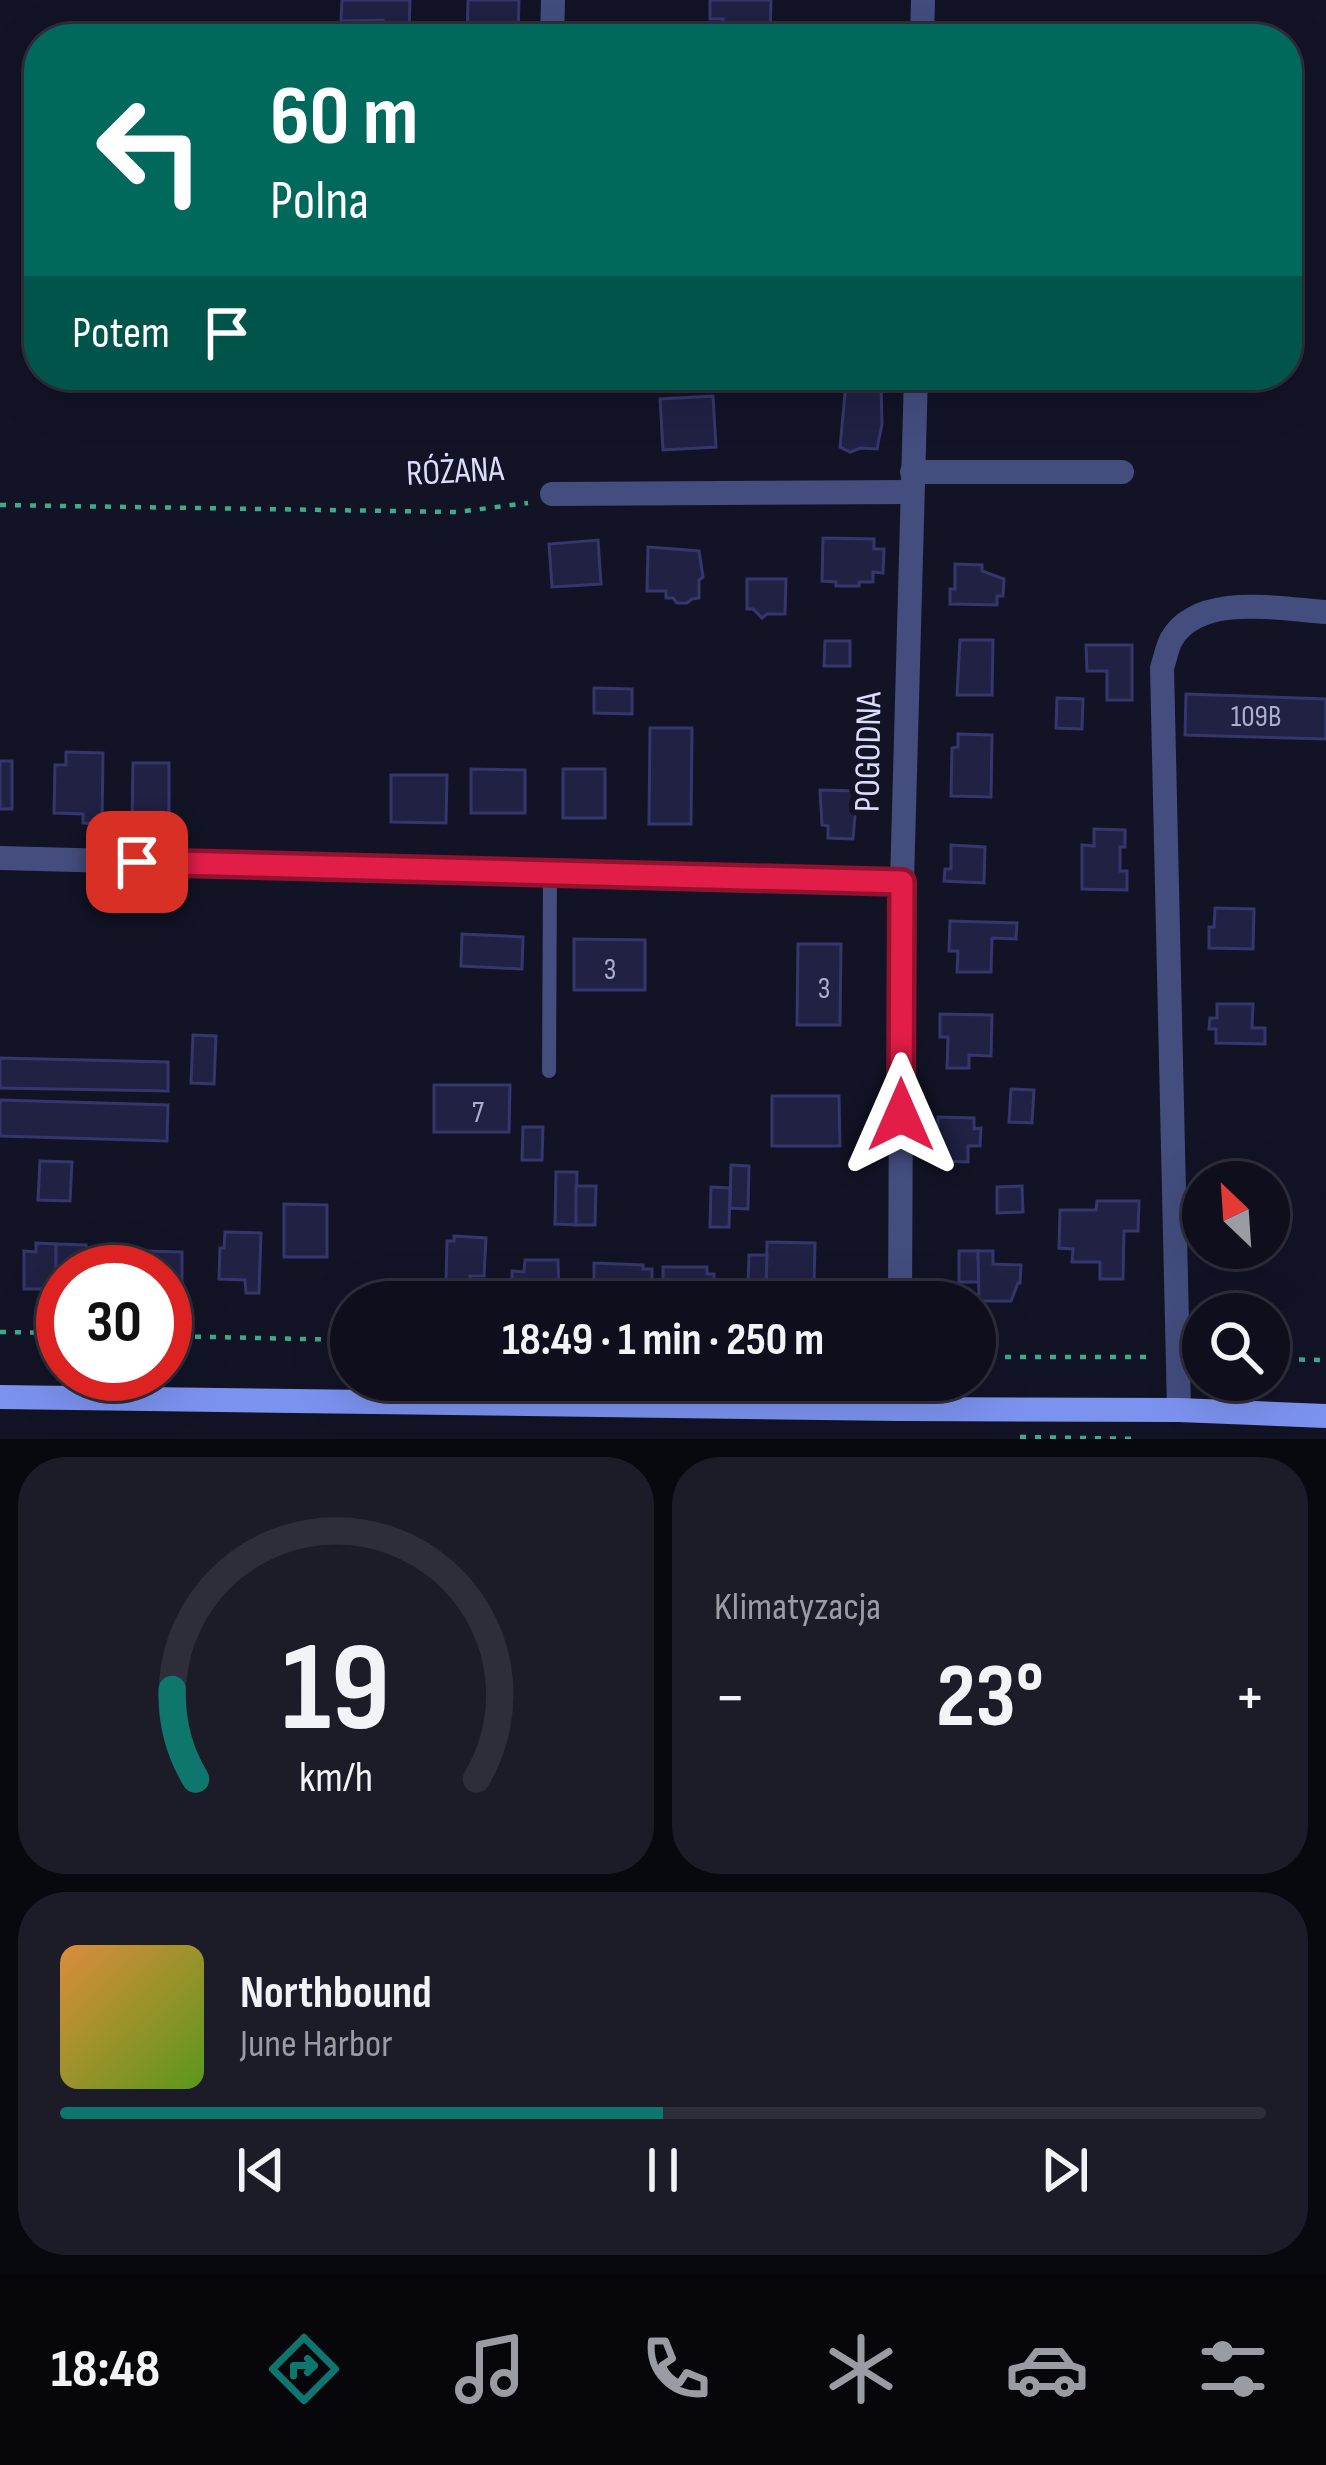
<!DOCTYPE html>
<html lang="pl">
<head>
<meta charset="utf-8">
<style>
	body { margin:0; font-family:"Sofia Sans Condensed",sans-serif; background:#1c1c29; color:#f1f3f6; height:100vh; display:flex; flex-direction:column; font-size:45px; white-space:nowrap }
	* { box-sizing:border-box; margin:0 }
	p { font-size:39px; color:#9b9ca3 }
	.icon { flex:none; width:66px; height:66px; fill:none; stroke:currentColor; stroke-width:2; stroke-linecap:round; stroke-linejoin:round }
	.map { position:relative; height:1439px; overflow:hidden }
	.side { display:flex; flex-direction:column; gap:18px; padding:18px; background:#08080f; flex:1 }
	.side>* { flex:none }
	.hud { position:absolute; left:24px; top:24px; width:1278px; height:366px; border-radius:48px; box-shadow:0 12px 48px #0002,0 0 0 3px #2e2e3b; background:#00695c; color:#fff; overflow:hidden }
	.needle { width:78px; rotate:335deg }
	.buttons { position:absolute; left:1182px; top:1161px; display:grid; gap:24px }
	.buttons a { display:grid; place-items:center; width:108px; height:108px; border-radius:50%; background:#0e0e1c; box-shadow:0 12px 48px #0002,0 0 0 3px #2e2e3b; font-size:60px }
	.speed { position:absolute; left:36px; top:1245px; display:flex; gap:24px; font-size:60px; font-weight:700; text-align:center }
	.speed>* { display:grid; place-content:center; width:156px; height:156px; border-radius:50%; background:#0e0e1c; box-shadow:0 12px 48px #0002,0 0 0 3px #2e2e3b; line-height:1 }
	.speed .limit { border:18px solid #d22; background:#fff; color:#111 }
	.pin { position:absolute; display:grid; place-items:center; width:102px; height:102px; color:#fff; margin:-51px; border-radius:24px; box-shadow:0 6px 18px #0006 }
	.me { position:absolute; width:132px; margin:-66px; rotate:0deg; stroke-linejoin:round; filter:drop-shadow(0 0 9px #0008) }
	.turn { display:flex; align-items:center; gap:42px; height:252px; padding:0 48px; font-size:54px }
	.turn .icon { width:156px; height:156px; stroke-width:2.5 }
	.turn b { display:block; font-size:84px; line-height:102px }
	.then { display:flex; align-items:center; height:114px; padding:0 48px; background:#0003; gap:24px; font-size:45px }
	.big { font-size:90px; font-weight:700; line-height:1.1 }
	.side .widget { flex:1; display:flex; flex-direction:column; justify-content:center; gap:18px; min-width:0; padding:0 42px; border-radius:48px; background:#1c1c29 }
	.side .dial { align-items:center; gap:0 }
	.dial svg { height:312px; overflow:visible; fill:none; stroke:#2e2e3b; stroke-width:7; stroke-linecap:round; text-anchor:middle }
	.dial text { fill:#f1f3f6; stroke:none }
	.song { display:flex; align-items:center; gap:36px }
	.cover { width:144px; height:144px; border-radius:18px; background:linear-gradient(135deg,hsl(30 70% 55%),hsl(90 70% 35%)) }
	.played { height:12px; border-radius:6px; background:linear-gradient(90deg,#0f766e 50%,#2e2e3b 50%) }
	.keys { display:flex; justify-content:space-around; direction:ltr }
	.heat { display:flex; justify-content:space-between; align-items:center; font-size:66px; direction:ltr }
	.side .tiles { flex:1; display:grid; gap:18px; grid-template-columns:1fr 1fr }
	.widget:last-child { grid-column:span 2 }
	.trip { position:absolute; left:330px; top:1281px; width:666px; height:120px; border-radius:60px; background:#0e0e1c; box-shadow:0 12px 48px #0002,0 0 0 3px #2e2e3b; font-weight:700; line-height:120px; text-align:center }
	.dock { display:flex; height:192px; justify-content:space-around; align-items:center; background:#06060b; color:#9b9ca3 }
	.dock .icon { width:84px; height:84px }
	.dock .active { color:#0f766e }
	.dock b { font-size:54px; color:#f1f3f6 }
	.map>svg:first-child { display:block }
	.building { fill:#202143; stroke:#35366d; stroke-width:3 }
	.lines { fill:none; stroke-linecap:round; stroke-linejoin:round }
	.path { stroke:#3eab8d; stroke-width:4.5; stroke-dasharray:6 9; stroke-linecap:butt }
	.service { stroke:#434d7e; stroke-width:14 }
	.minor { stroke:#434d7e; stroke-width:24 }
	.secondary { stroke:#7c92ef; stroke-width:24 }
	.route-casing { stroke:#92132f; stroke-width:30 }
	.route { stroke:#e11d48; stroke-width:21 }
	.labels { text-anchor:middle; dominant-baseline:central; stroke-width:12; stroke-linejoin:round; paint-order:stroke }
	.number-label { font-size:30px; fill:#acaecd }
	.street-label { font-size:36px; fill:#daddfb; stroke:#121325 }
</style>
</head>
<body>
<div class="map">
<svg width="1326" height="1439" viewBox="0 0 1326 1439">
	<rect width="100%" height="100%" fill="#121325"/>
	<g class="building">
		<path d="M 342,0 L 410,0 L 409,35 L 382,34 L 383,20 L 341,21 Z"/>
		<path d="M 468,0 L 519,0 L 518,39 L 467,39 Z"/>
		<path d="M 710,0 L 771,0 L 770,39 L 723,39 L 723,19 L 710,19 Z"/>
		<path d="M 846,383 L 881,384 L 882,424 L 877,449 L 861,448 L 850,452 L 840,447 Z"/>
		<path d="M 713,396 L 716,447 L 663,450 L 660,399 Z"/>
		<path d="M 823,538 L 874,539 L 874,549 L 884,549 L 883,573 L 873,572 L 873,582 L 859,582 L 859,586 L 836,586 L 836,582 L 822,581 Z"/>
		<path d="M 598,540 L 601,584 L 552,587 L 549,544 Z"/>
		<path d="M 648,547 L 699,551 L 703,577 L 699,580 L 699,598 L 692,599 L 687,603 L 677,603 L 673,598 L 666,598 L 666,591 L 647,591 Z"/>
		<path d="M 955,564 L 982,565 L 982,571 L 1004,579 L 1003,596 L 997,596 L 997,605 L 950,604 L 950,589 L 955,589 Z"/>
		<path d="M 747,579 L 786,579 L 785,614 L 767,614 L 762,618 L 753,609 L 747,609 Z"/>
		<path d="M 960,640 L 993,640 L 992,695 L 957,695 Z"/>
		<path d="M 825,641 L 850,641 L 850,666 L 824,666 Z"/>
		<path d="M 1086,645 L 1132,645 L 1132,700 L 1107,700 L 1107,671 L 1087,671 Z"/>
		<path d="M 594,688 L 632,689 L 632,714 L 594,713 Z"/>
		<path d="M 1186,694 L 1326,699 L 1326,739 L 1185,735 Z"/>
		<path d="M 1057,698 L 1083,699 L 1082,729 L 1056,728 Z"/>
		<path d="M 650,728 L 692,728 L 691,824 L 649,824 Z"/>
		<path d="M 958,734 L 992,735 L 991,797 L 951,796 L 952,748 L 958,747 Z"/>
		<path d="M 66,752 L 103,753 L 102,824 L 83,823 L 83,814 L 54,813 L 55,765 L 66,765 Z"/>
		<rect x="0" y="761" width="12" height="48"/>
		<path d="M 133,763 L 169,763 L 169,821 L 132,821 Z"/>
		<path d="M 471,769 L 525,770 L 525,813 L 471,813 Z"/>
		<rect x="563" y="769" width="42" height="49"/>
		<path d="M 391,775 L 447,775 L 446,823 L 391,822 Z"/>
		<path d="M 820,790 L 857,791 L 853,839 L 828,838 L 828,826 L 822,825 Z"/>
		<path d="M 1094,829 L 1125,830 L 1125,847 L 1120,847 L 1120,871 L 1127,871 L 1127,890 L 1082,889 L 1082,845 L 1094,846 Z"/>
		<path d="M 951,845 L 985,847 L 984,883 L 944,881 L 945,869 L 951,869 Z"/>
		<path d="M 1215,908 L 1254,909 L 1253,949 L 1209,948 L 1209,927 L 1214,927 Z"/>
		<path d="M 950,921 L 1017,923 L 1016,939 L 992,938 L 991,972 L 957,972 L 958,951 L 949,951 Z"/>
		<path d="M 462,934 L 523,937 L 522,969 L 461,966 Z"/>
		<path d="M 574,939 L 645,940 L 645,990 L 574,990 Z"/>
		<path d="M 798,944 L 841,944 L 840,1025 L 797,1025 Z"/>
		<path d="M 1217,1004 L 1253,1004 L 1252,1028 L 1265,1028 L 1265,1044 L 1216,1043 L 1216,1029 L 1209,1029 L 1210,1018 L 1217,1018 Z"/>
		<path d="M 940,1014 L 992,1015 L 991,1056 L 969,1055 L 969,1068 L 947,1068 L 948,1037 L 940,1037 Z"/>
		<path d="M 193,1035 L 216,1036 L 214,1084 L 191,1083 Z"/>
		<path d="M 0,1058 L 168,1062 L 168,1091 L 0,1088 Z"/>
		<path d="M 434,1085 L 510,1085 L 509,1132 L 434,1132 Z"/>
		<path d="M 1011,1089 L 1034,1090 L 1032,1123 L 1009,1122 Z"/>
		<path d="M 772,1096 L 839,1096 L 840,1146 L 772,1146 Z"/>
		<path d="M 0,1100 L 168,1105 L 167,1141 L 0,1136 Z"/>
		<path d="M 938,1117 L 974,1118 L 974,1129 L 981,1128 L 980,1146 L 968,1146 L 968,1162 L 937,1161 Z"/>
		<path d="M 523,1127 L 543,1127 L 542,1160 L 522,1160 Z"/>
		<path d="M 40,1161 L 72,1162 L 70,1201 L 38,1200 Z"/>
		<path d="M 731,1165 L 749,1166 L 748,1209 L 730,1208 Z"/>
		<path d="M 556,1172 L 577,1172 L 576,1225 L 555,1224 Z"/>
		<path d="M 576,1186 L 596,1186 L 595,1225 L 576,1225 Z"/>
		<path d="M 1022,1186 L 1023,1212 L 997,1213 L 997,1187 Z"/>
		<path d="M 711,1187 L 730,1188 L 729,1227 L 710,1227 Z"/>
		<path d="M 1097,1201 L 1139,1201 L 1138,1231 L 1124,1231 L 1123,1279 L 1100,1279 L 1100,1262 L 1072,1262 L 1073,1249 L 1059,1248 L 1060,1210 L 1096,1210 Z"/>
		<path d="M 284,1204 L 327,1205 L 327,1257 L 284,1257 Z"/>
		<path d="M 225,1232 L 261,1233 L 259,1293 L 246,1293 L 245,1280 L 219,1279 L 220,1248 L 224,1248 Z"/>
		<path d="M 454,1236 L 486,1238 L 484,1276 L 470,1276 L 470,1282 L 446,1280 L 447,1241 L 454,1241 Z"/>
		<path d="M 767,1242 L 815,1243 L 814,1285 L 791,1284 L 791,1288 L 766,1287 Z"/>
		<path d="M 36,1243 L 56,1244 L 56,1289 L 24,1289 L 24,1251 L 36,1252 Z"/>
		<path d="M 56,1244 L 86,1245 L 88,1253 L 88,1272 L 63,1272 L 63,1290 L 56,1289 Z"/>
		<path d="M 146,1251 L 182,1252 L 182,1291 L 165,1290 L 165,1272 L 146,1272 Z"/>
		<path d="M 959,1251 L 978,1251 L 979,1282 L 959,1282 Z"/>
		<path d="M 978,1251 L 993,1251 L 993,1264 L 1021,1265 L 1020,1283 L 1018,1283 L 1011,1301 L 979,1301 Z"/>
		<path d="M 749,1255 L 767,1255 L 766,1286 L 748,1285 Z"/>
		<path d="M 525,1260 L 558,1260 L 559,1298 L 512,1298 L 512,1271 L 524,1272 Z"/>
		<path d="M 594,1263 L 643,1265 L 643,1269 L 652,1269 L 652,1290 L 643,1290 L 643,1300 L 594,1299 Z"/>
		<path d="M 663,1267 L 707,1267 L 707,1274 L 714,1274 L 714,1285 L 708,1285 L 707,1300 L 663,1299 Z"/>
	</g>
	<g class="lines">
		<g class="path">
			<path d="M 0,505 L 457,512 L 528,503"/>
			<path d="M 0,1332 L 63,1333"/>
			<path d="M 165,1336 L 351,1340"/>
			<path d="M 975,1357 L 1155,1357"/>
			<path d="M 1269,1359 L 1326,1360"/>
			<path d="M 1020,1437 L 1139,1439"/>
		</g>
		<path class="service" d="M 549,1071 L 550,872"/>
		<g class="minor">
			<path d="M 552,39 L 553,0"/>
			<path d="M 922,39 L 923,0"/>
			<path d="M 912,472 L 1122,472"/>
			<path d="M 552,494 L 912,492"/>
			<path d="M 0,858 L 902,882"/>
			<path d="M 900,1302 L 902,882 L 916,375"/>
			<path d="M 899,1409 L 899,1380"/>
			<path d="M 1179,1410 L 1162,668 C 1165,659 1167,648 1171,640 C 1198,592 1280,609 1326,612"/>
		</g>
		<path class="secondary" d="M 0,1397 L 899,1409 L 1179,1410 L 1326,1416"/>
	</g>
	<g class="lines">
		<defs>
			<path id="route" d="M 137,862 L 902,882 L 901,1115"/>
		</defs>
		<use href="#route" class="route-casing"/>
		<use href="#route" class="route"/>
	</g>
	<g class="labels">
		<g class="number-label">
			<text x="1256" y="717">109B</text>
			<text x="610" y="970">3</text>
			<text x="824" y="989">3</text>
			<text x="478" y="1113">7</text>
		</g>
		<g class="street-label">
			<text transform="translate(455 472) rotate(-3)">RÓŻANA</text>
			<text transform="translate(869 752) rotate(-89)">POGODNA</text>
		</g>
	</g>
</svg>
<div class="buttons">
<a><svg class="needle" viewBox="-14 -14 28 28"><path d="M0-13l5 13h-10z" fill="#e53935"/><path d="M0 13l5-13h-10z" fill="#9b9ca3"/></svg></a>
<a><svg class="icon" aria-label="search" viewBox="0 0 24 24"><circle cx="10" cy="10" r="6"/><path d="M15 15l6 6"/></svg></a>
</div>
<div class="speed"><div class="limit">30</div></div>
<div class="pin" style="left:137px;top:862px;background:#d93025"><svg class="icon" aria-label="arrive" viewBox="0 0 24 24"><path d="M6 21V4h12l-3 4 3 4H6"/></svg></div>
<svg class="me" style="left:901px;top:1115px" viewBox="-20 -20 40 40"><path d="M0-17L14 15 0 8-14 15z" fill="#e11d48" stroke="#fff" stroke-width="4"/></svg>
<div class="trip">18:49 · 1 min · 250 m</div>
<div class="hud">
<div class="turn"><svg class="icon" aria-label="left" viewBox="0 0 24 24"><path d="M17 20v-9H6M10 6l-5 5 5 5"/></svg><div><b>60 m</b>Polna</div></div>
<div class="then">Potem<svg class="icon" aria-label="arrive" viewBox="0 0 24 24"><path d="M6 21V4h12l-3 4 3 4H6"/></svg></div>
</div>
</div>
<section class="side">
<div class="tiles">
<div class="widget dial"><svg viewBox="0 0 100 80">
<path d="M14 69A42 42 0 1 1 86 69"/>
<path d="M14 69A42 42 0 0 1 8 46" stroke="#0f766e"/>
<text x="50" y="56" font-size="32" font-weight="700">19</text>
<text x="50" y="72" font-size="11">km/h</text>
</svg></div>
<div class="widget"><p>Klimatyzacja</p>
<div class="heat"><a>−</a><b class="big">23°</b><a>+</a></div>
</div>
<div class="widget">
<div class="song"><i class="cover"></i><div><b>Northbound</b><p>June Harbor</p></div></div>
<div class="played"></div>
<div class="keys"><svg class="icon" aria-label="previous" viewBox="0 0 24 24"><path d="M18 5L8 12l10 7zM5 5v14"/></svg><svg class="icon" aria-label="pause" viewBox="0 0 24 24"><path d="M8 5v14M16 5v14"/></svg><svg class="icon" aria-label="next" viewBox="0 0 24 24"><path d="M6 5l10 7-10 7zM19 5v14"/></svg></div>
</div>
</div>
</section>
<nav class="dock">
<b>18:48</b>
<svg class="icon active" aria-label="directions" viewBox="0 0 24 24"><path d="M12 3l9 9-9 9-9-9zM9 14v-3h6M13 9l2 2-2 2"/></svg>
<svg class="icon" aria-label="music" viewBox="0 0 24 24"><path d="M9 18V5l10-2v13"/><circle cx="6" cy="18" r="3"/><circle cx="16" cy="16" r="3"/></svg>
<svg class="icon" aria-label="phone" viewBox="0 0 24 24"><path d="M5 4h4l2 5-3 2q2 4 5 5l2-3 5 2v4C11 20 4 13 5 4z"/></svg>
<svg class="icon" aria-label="climate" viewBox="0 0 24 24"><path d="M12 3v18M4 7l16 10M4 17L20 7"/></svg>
<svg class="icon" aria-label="car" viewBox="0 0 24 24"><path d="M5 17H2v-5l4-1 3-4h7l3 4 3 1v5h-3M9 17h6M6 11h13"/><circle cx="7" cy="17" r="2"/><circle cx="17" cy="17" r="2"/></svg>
<svg class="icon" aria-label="filters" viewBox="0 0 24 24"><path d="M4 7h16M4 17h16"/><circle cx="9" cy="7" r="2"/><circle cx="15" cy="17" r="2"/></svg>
</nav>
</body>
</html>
